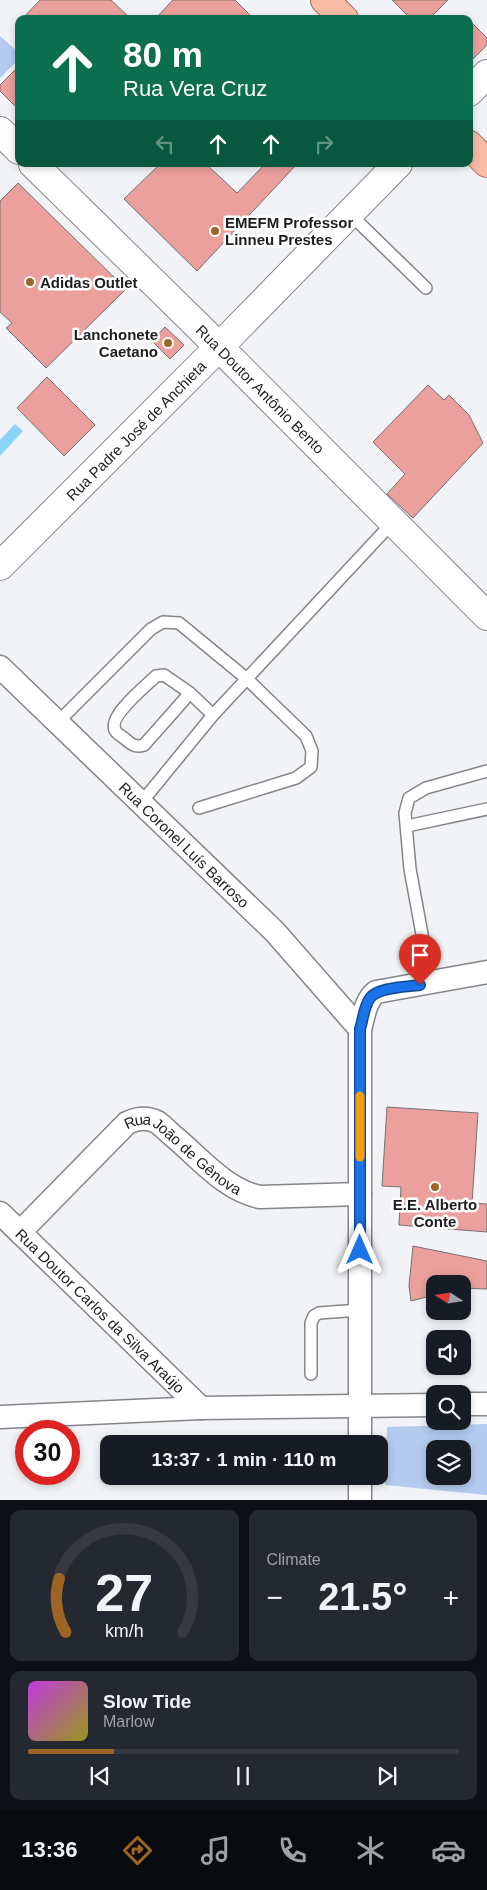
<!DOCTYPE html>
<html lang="en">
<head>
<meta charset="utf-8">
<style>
	body { margin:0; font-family:Arial,sans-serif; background:#242831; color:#f1f3f6; height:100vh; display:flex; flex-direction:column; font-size:19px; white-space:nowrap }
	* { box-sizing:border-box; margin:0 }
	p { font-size:16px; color:#9ea1a6 }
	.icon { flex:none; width:28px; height:28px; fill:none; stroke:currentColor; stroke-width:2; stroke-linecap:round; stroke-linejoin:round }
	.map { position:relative; height:1500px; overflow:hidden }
	.side { display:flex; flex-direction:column; gap:10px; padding:10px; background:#0d0f14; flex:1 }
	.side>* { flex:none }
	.top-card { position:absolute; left:15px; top:15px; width:458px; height:152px; border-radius:10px; box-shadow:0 2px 8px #0003; background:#0b6e4f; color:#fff; overflow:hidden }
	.needle { width:32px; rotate:282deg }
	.tools { position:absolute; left:426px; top:1275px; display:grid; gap:10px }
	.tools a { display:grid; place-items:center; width:45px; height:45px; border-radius:10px; background:#171b24; box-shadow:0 2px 8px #0003; font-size:25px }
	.speed { position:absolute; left:15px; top:1420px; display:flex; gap:10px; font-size:25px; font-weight:700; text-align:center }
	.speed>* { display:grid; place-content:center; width:65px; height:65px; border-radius:50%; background:#171b24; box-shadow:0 2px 8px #0003; line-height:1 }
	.speed .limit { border:8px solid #d22; background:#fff; color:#111 }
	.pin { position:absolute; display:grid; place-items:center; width:42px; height:42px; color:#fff; margin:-51px -21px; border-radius:50% 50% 50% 0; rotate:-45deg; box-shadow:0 0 5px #0007 }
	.pin .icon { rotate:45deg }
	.me { position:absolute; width:55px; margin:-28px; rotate:0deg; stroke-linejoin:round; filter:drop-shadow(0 0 4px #0008) }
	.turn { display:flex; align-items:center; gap:18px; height:105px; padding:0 25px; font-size:22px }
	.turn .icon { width:65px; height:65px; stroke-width:2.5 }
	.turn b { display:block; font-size:35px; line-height:42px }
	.lanes { display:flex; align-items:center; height:48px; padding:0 25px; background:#0003; justify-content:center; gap:25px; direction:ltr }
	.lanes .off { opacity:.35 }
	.big { font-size:38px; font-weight:800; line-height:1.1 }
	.side .tile { flex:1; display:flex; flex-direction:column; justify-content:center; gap:8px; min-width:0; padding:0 18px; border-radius:10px; background:#242831 }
	.side .dial { align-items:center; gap:0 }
	.dial svg { height:130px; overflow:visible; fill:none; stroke:#363941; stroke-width:7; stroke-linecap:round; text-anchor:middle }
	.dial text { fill:#f1f3f6; stroke:none }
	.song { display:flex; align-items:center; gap:15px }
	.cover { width:60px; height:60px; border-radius:8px; background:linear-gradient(135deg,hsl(290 70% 55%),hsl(60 70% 35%)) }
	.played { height:5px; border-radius:2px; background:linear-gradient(90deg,#9d6423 20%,#363941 20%) }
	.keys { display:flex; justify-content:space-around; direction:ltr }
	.heat { display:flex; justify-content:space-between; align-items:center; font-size:28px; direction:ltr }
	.side .tiles { flex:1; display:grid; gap:10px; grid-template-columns:1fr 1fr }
	.tile:last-child { grid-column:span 2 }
	.trip { position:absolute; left:100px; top:1435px; width:288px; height:50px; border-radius:10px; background:#171b24; box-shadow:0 2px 8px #0003; font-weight:800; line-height:50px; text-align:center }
	.tabs { display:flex; height:80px; justify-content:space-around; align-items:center; background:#090b0e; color:#9ea1a6 }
	.tabs .icon { width:35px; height:35px }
	.tabs .selected { color:#9d6423 }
	.tabs b { font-size:22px; color:#f1f3f6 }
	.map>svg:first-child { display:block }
	.green { fill:#b4caef; fill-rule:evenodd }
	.water { fill:#8ad4fa }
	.building { fill:#eca09d; stroke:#757171 }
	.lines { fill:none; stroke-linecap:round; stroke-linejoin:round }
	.lane-casing { stroke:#848588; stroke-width:14 }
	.street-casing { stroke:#848588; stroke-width:25 }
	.secondary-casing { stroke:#848588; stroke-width:30 }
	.primary-casing { stroke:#a7674f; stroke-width:30 }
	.lane { stroke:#fff; stroke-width:11 }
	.street { stroke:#fff; stroke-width:22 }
	.secondary { stroke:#fff; stroke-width:28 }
	.primary { stroke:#f7bca6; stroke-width:28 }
	.route-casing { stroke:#114b97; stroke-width:12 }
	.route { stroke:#1a73e8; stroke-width:9 }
	.slow { stroke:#f59e0b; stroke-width:9 }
	.poi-dot { fill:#9d6423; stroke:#fff; stroke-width:2 }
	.labels { text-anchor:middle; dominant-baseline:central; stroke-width:5; stroke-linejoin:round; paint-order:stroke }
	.poi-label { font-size:15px; font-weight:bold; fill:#1d1d1e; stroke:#fff; text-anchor:start }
	.street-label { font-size:15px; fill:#1d1d1e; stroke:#fff }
</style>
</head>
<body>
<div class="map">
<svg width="487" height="1500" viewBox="0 0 487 1500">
	<rect width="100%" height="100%" fill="#f1f3f6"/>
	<g class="green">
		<path d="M 0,36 L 19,53 L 19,59 L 0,78 Z"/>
		<path d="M 487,1424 L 487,1495 L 385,1485 L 387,1427 ZM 435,1449 L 462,1449 L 462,1476 L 435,1476 Z"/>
	</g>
	<path class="water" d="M 15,424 L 23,431 L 0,456 L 0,440 Z"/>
	<g class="building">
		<path d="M 40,0 L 111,0 L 131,19 L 22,19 Z"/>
		<path d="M 173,0 L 235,0 L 254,19 L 155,19 Z"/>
		<path d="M 392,0 L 448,0 L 429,19 L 411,19 Z"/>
		<path d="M 469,20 L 487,38 L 487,45 L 469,63 Z"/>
		<path d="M 19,66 L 19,110 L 0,91 L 0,85 Z"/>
		<path d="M 160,164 L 206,164 L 237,193 L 265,164 L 297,164 L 197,271 L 124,199 Z"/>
		<path d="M 18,183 L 126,289 L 46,368 L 6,328 L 12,323 L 0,312 L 0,201 Z"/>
		<path d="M 165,327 L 184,345 L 170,359 L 152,341 Z"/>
		<path d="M 47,377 L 95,425 L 64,456 L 17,408 Z"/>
		<path d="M 428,385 L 444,400 L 449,395 L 469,415 L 483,443 L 413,518 L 387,494 L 405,474 L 373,442 Z"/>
		<path d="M 387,1107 L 478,1113 L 472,1203 L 487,1204 L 487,1232 L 399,1225 L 401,1187 L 382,1186 Z"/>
		<path d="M 413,1246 L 487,1261 L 487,1289 L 462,1288 L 462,1284 L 435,1284 L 435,1295 L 411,1301 L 409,1286 Z"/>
	</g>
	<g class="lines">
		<defs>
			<g id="lane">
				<path d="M 349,213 L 426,288"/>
				<path d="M 190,693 L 144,745 C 135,748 131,744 124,738 C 121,736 116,733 115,730 C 108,716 147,685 156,676 L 164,675 L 190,693 L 213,715"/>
				<path d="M 57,723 L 151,629 L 163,622 L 179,623 L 247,679 L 306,736 L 312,751 L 311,767 L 296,778 L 199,808"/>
				<path d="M 141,803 L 213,715 L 393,522"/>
				<path d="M 407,826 L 487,809"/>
				<path d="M 431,983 L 410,869 L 405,813 L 409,798 L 426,788 L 487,771"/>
				<path d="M 311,1374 L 311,1323 L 314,1316 L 319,1313 L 360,1310"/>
			</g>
			<g id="street">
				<path id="s1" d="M 0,667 L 275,932 L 360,1029"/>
				<path id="s2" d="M 0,1213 L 201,1408"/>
				<path id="s3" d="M 20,1232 L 127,1123 C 137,1118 147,1117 157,1122 C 162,1125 167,1131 172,1135 C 199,1157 225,1190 260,1197 L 360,1194"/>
				<path d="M 462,1404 L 487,1404"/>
				<path d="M 0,1417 L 201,1408 L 435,1405"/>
				<path d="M 360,1444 L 360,1029 C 364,1016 365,1001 376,992 L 487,972"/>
				<path d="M 360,1500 L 360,1476"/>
			</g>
			<g id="secondary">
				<path d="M 469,92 L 487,74"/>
				<path d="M 0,131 L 19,150"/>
				<path id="s4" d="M 33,164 L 199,327 L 487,616"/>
				<path id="s5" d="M 0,566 L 219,347 L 398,164"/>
			</g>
			<g id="primary">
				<path d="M 325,0 L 344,19"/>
				<path d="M 469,145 L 487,163"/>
			</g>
		</defs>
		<use href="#lane" class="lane-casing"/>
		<use href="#street" class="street-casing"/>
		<use href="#secondary" class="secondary-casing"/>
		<use href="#primary" class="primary-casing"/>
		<use href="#lane" class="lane"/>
		<use href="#street" class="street"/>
		<use href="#secondary" class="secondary"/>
		<use href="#primary" class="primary"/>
	</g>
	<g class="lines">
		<defs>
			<path id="route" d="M 360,1250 L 360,1029 C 363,1020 364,1006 370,998 C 378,987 407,987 420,985"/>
		</defs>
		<use href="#route" class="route-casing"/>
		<use href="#route" class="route"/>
		<path class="slow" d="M 360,1157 L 360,1096"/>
	</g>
	<g class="poi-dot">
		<circle cx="215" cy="231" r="5"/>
		<circle cx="30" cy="282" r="5"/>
		<circle cx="168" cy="343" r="5"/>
		<circle cx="435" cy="1187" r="5"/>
	</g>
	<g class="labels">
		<g class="poi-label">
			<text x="225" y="222">EMEFM Professor<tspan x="225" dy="17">Linneu Prestes</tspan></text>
			<text x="40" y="282">Adidas Outlet</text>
			<text x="158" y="334" text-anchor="end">Lanchonete<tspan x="158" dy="17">Caetano</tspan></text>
			<text x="435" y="1204" text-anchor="middle">E.E. Alberto<tspan x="435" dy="17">Conte</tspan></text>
		</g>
		<g class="street-label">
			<text stroke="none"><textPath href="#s4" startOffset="320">Rua Doutor Antônio Bento</textPath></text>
			<text stroke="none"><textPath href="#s5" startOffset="192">Rua Padre José de Anchieta</textPath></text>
			<text stroke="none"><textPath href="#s1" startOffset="256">Rua Coronel Luís Barroso</textPath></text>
			<text stroke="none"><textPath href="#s3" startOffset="221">Rua João de Gênova</textPath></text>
			<text stroke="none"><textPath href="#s2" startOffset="140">Rua Doutor Carlos da Silva Araújo</textPath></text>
		</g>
	</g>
</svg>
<div class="tools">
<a><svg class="needle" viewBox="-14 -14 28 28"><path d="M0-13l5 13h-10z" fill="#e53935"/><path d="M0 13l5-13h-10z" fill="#9ea1a6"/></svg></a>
<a><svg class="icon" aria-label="sound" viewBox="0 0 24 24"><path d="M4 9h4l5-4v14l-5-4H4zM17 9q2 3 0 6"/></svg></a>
<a><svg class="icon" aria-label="search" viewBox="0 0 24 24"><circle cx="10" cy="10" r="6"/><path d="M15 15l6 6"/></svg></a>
<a><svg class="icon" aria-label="layers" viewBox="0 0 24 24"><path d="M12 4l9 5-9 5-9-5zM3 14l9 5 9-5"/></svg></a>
</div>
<div class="speed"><div class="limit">30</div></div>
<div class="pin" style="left:420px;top:985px;background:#d93025"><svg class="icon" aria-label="arrive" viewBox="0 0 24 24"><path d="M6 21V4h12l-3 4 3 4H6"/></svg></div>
<svg class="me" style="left:360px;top:1250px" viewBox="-20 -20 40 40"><path d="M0-17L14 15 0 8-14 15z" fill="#1a73e8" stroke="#fff" stroke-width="4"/></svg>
<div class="trip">13:37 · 1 min · 110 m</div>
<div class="top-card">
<div class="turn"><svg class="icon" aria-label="ahead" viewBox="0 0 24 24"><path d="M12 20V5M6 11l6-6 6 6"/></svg><div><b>80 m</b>Rua Vera Cruz</div></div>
<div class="lanes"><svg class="icon off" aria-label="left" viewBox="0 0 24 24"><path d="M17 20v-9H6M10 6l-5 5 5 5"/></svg><svg class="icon" aria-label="ahead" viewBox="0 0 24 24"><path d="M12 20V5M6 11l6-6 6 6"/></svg><svg class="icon" aria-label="ahead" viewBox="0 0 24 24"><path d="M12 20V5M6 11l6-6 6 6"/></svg><svg class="icon off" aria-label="right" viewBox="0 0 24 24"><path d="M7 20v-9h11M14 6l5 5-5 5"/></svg></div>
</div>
</div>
<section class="side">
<div class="tiles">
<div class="tile dial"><svg viewBox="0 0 100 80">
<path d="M14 69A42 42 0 1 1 86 69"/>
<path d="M14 69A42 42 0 0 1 10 36" stroke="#9d6423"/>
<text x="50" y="56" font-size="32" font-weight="700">27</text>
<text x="50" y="72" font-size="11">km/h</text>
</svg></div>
<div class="tile"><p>Climate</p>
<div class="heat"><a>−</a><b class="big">21.5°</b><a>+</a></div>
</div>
<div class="tile">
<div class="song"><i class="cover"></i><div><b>Slow Tide</b><p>Marlow</p></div></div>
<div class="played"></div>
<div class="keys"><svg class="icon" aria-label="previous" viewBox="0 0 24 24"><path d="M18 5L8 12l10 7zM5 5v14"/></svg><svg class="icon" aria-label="pause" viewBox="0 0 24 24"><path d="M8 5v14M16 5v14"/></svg><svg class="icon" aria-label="next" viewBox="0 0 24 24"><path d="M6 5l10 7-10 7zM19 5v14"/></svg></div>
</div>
</div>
</section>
<nav class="tabs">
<b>13:36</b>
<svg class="icon selected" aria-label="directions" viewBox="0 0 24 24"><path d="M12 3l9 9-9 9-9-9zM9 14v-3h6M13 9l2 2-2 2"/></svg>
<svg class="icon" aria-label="music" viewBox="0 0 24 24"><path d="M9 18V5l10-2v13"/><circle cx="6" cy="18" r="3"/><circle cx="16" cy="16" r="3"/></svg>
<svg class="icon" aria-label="phone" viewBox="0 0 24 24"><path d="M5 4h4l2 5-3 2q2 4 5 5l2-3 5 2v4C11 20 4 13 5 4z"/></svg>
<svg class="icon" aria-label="climate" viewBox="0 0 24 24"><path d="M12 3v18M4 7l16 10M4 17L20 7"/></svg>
<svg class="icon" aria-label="car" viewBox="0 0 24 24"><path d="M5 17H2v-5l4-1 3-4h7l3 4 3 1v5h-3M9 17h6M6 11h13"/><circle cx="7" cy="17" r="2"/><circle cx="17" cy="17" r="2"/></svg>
</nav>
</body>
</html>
